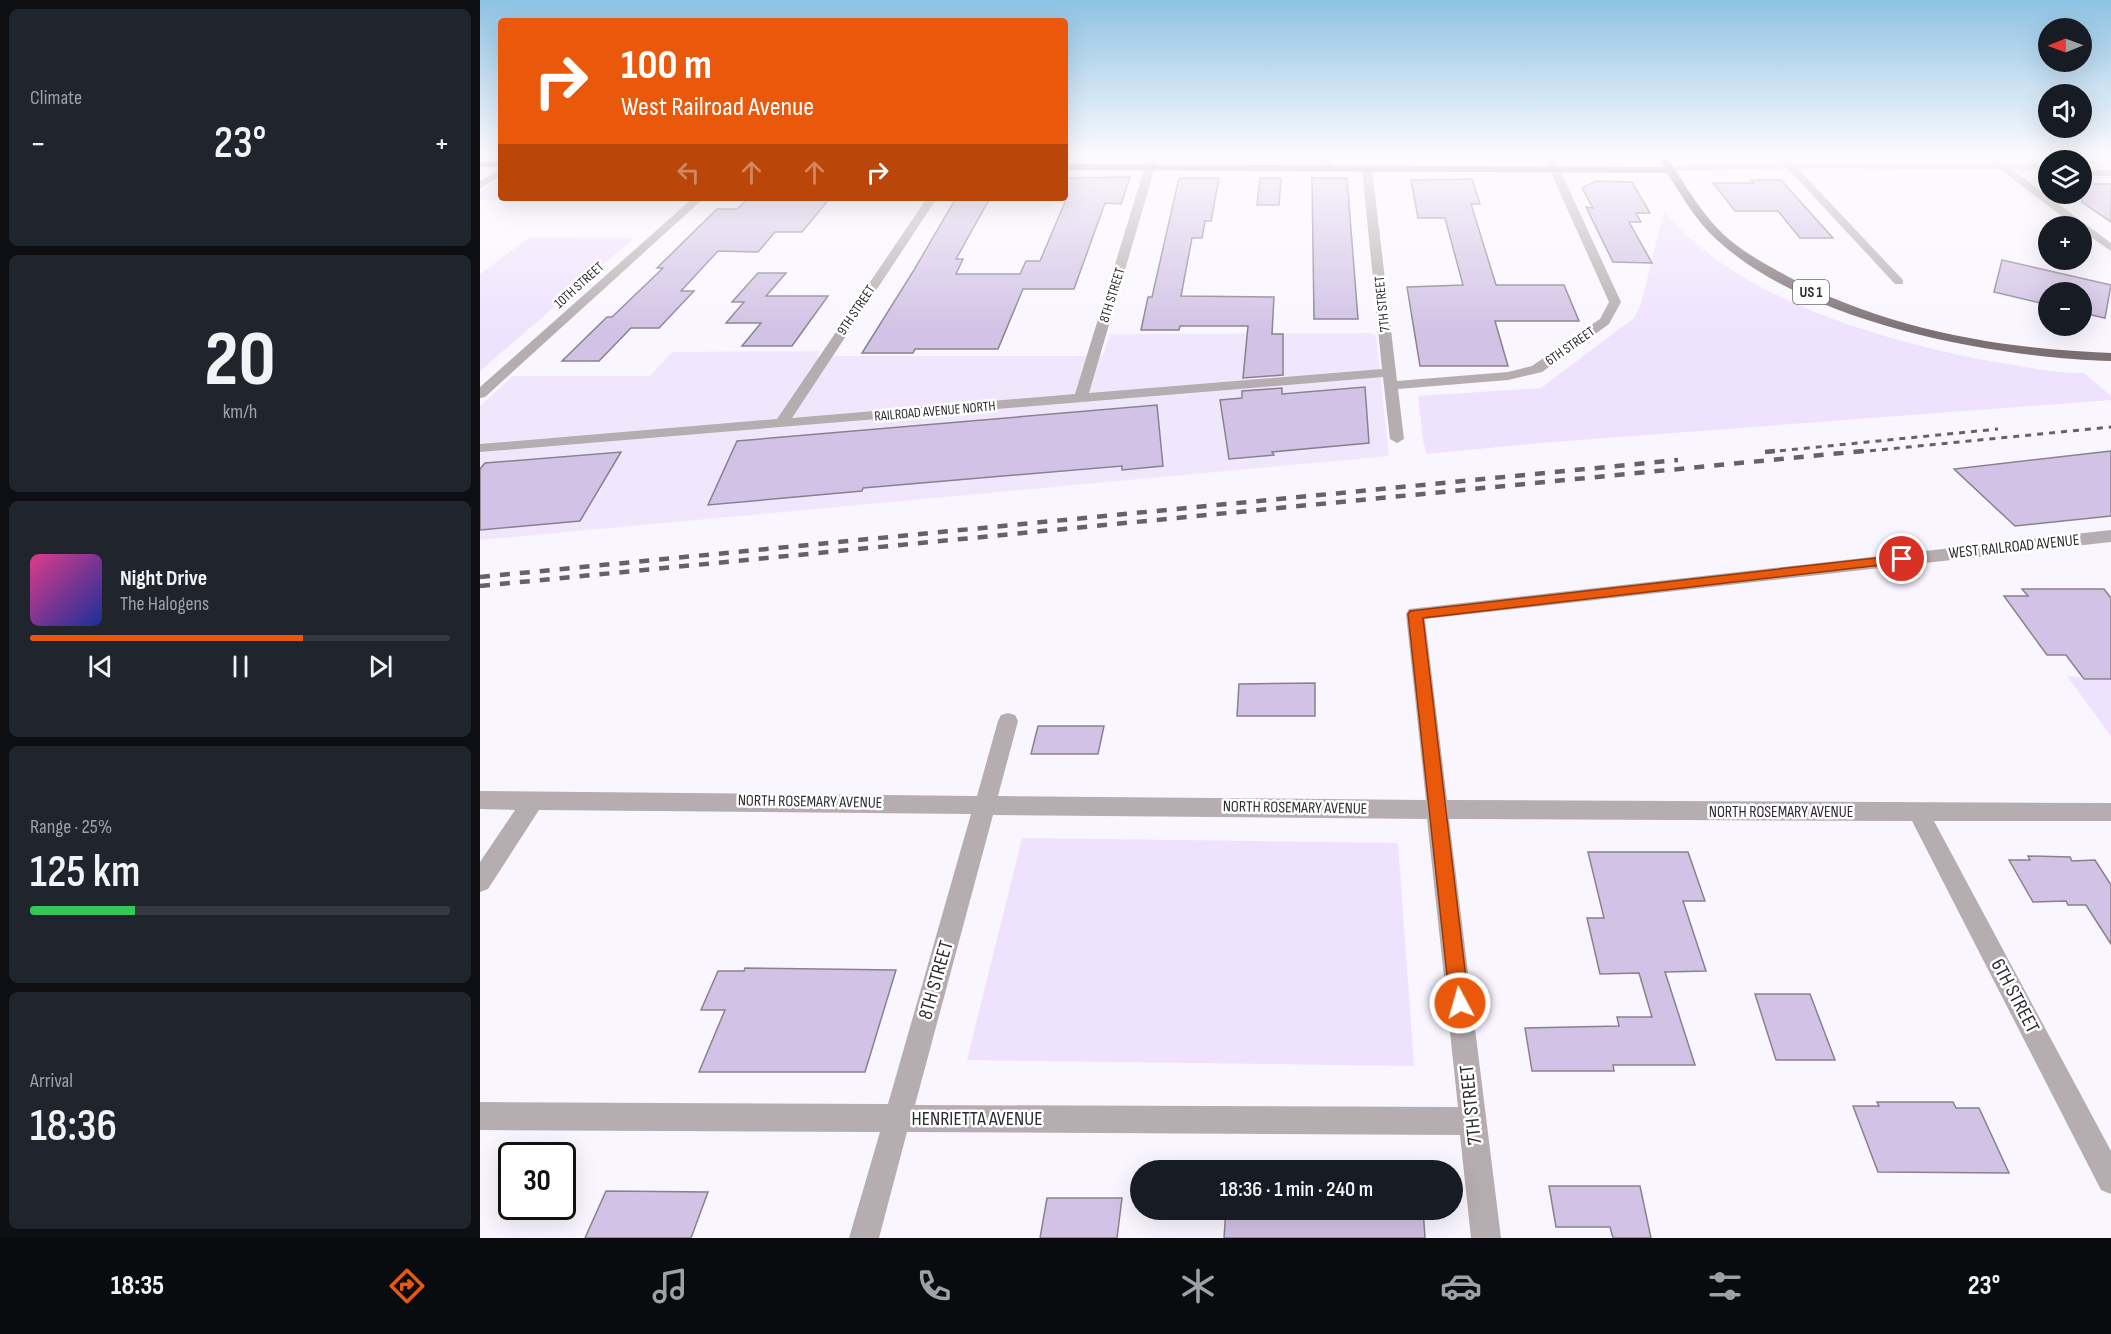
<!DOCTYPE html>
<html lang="en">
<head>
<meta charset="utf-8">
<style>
	body { margin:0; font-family:"Sofia Sans Condensed",sans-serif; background:#20242c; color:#f1f3f6; height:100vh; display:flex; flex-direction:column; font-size:22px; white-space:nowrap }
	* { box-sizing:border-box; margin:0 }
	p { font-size:20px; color:#9ea1a6 }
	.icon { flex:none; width:33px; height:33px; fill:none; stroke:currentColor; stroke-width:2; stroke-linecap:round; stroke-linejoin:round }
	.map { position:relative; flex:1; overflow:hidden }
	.sheet { display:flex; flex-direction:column; gap:9px; padding:9px; background:#0d0f14; width:480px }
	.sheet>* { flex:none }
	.hud { position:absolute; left:18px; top:18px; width:570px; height:183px; border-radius:6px; box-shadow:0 6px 24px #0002; background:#ea580c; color:#fff; overflow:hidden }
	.needle { width:39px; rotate:269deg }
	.tools { position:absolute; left:1558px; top:18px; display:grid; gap:12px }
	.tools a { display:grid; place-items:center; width:54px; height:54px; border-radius:50%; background:#171b24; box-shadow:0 6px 24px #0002; font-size:30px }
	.speed { position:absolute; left:18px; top:1142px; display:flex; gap:12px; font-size:30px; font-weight:700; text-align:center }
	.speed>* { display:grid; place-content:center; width:78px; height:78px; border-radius:50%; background:#171b24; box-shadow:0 6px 24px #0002; line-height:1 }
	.speed .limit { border:3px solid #111; border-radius:9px; background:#fff; color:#111 }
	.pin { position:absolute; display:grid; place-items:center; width:51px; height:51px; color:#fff; margin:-26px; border:3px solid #fff; border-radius:50%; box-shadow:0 2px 6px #0007 }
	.me { position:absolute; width:66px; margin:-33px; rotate:354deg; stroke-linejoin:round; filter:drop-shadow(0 0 4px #0008) }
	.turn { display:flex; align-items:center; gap:21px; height:126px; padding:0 24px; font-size:27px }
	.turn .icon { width:78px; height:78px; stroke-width:2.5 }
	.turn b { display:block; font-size:42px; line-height:51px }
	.lanes { display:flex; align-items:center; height:57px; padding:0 24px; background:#0003; justify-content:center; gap:30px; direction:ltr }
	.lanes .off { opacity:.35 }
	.big { font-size:45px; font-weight:600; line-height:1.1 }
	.sheet .card { flex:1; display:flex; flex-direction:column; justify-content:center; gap:9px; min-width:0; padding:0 21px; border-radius:9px; background:#20242c }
	.sheet .dial { align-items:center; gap:0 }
	.dial b { font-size:78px; line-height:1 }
	.song { display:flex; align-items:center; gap:18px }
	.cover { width:72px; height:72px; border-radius:9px; background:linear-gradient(135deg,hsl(330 70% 55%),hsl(230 70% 35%)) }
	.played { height:6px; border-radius:3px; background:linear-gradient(90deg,#ea580c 65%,#363941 65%) }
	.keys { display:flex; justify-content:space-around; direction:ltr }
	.heat { display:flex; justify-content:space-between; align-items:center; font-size:33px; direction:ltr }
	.charge { height:9px; border-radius:4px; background:linear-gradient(90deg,#34c759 25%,#363941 0) }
	.trip { position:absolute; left:650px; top:1160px; width:333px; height:60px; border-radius:30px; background:#171b24; box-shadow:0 6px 24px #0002; font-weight:600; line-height:60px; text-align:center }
	.dock { display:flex; height:96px; justify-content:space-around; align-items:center; background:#090b0e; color:#9ea1a6 }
	.dock .icon { width:42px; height:42px }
	.dock .on { color:#ea580c }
	.dock b { font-size:27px; color:#f1f3f6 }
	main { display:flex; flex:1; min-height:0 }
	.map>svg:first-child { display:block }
	.built { fill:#f1e7fd }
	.green { fill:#efe2fe }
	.building { fill:#d2c2e5; stroke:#88828f; stroke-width:1.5 }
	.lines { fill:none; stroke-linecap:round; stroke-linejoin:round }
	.minor { fill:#b5adaf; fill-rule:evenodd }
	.tertiary { fill:#b5adaf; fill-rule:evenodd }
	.primary { fill:#7d7073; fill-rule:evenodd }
	.rail-far1 { stroke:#646268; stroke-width:3; stroke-dasharray:6 6; stroke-linecap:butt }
	.rail { stroke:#646268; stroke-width:4.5; stroke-dasharray:10 10; stroke-linecap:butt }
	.route { fill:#ea580c; stroke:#983908; stroke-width:1.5 }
	.labels { text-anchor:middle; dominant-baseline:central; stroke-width:5; stroke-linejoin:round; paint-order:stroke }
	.far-street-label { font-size:14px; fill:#2d2b30; stroke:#fff }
	.shield { fill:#fff; stroke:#6c6b6e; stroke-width:1.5 }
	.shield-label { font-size:15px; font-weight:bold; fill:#2d2b30 }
	.street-label { font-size:16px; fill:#2d2b30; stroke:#fff }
	.near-street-label { font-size:20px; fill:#2d2b30; stroke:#fff }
</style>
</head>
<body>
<main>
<section class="sheet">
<div class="card"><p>Climate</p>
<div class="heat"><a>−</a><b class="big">23°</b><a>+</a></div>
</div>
<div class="card dial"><b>20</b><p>km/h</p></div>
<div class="card">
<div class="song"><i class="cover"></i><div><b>Night Drive</b><p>The Halogens</p></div></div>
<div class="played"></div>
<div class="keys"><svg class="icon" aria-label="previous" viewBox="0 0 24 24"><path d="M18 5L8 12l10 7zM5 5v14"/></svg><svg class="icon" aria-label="pause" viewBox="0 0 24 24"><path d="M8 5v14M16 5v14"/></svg><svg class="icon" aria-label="next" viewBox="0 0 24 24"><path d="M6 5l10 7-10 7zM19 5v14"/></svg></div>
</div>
<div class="card"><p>Range · 25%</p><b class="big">125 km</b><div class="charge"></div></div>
<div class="card"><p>Arrival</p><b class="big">18:36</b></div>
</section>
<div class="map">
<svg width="1631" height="1238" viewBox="0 0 1631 1238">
	<rect width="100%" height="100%" fill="#faf6ff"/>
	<path class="built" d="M 890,333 L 896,336 L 909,456 L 0,540 L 0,406 L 33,376 L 170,376 L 192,352 L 339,351 L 337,356 L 623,356 L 630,334 Z"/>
	<g class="green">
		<path d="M 21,179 L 21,198 L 79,198 L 76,201 L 0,200 L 0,192 Z"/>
		<path d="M 1184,211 C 1253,298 1404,341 1509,361 C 1541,366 1572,373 1604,373 L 1631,396 L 1631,400 L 1059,443 L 947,454 L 943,441 L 938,396 L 1061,388 L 1154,318 L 1161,304 Z"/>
		<path d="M 50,237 L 154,238 L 0,371 L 0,274 Z"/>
		<path d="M 1587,676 L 1599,677 L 1602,680 L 1631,680 L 1631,736 Z"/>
		<path d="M 542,838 L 918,843 L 934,1066 L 487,1060 Z"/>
	</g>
	<g class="building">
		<path d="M 650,177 L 641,204 L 625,203 L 594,289 L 543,289 L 518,349 L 435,349 L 433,353 L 382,353 L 434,270 L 476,198 L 510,198 L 476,259 L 483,259 L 476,274 L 540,274 L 546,261 L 560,261 L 585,202 L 585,178 Z"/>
		<path d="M 699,178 L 739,178 L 731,221 L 725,221 L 722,238 L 712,238 L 701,296 L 794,297 L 792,334 L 803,334 L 803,375 L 763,378 L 768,326 L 700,326 L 699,330 L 661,330 L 668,297 L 672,297 Z"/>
		<path d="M 780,178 L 801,178 L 799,205 L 777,205 Z"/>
		<path d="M 832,178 L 867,178 L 878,319 L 834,319 Z"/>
		<path d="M 992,179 L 1000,204 L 991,204 L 1016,285 L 1084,285 L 1099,321 L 1015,321 L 1028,366 L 940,366 L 927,287 L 983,285 L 965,218 L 938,218 L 931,180 Z"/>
		<path d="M 1271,180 L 1301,180 L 1353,238 L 1320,238 L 1298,211 L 1255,211 L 1233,183 L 1274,183 Z"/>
		<path d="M 1116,181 L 1152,182 L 1170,213 L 1156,213 L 1161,222 L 1149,222 L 1172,263 L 1133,262 L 1106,207 L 1113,208 L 1102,188 Z"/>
		<path d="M 1602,184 L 1631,184 L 1631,222 L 1602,202 Z"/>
		<path d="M 269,198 L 350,198 L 322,232 L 295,232 L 278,252 L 238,251 L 201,291 L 214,291 L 179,328 L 151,328 L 119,361 L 82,361 L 127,317 L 132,317 L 183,268 L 177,268 L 237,209 L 257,209 Z"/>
		<path d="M 1522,260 L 1631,285 L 1625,318 L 1602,313 L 1602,292 L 1569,292 L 1569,305 L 1514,292 Z"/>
		<path d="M 278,273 L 306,273 L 286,296 L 348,296 L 312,346 L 262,346 L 281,323 L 246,323 L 264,302 L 252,302 Z"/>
		<path d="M 885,387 L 889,443 L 792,452 L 794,455 L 749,459 L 740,400 L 762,398 L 762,391 L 802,388 L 802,394 Z"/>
		<path d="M 677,405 L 683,466 L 642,470 L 642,466 L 383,488 L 382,491 L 228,505 L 257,441 Z"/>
		<path d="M 1631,451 L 1631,516 L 1535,526 L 1474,469 Z"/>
		<path d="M 141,452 L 100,521 L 0,530 L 0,469 L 5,463 Z"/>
		<path d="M 1542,589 L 1624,589 L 1631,598 L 1631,679 L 1604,679 L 1586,655 L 1567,655 L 1524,596 L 1548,596 Z"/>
		<path d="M 835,683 L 835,716 L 757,716 L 759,684 Z"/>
		<path d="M 558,726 L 624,726 L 618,754 L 551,754 Z"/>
		<path d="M 1108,852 L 1208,852 L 1225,901 L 1203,901 L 1226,971 L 1185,972 L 1215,1065 L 1133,1065 L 1134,1071 L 1052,1071 L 1045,1028 L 1139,1026 L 1137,1017 L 1172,1017 L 1159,973 L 1120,974 L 1107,918 L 1124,918 Z"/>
		<path d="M 1548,856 L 1590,857 L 1592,861 L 1615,860 L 1631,885 L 1631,944 L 1606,905 L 1588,905 L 1586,901 L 1553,902 L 1529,860 L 1550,860 Z"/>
		<path d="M 265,968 L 416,970 L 385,1072 L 219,1072 L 245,1010 L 221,1010 L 238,971 L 264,971 Z"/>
		<path d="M 1275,994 L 1330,994 L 1355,1060 L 1296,1060 Z"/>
		<path d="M 1397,1102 L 1473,1102 L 1476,1108 L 1499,1108 L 1529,1173 L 1398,1172 L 1373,1106 L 1399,1106 Z"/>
		<path d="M 1069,1186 L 1160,1186 L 1171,1238 L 1133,1238 L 1130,1227 L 1076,1227 Z"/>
		<path d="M 126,1191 L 228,1192 L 211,1238 L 105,1238 Z"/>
		<path d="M 567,1198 L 642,1198 L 637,1238 L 560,1238 Z"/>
		<path d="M 746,1209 L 943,1209 L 945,1238 L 744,1238 Z"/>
	</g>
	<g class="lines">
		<g class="minor">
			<path d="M 668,157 L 678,157 L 609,393 L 902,369 L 882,169 L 887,166 L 892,169 L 917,381 L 1028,372 L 1052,366 L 1120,319 L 1129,302 L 1064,157 L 1074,157 L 1141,302 L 1129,324 L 1062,372 L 1028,380 L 918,389 L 924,439 L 917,443 L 910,439 L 903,377 L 0,452 L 0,444 L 297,419 L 447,198 L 457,198 L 312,418 L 595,394 Z"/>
			<path d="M 841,157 L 851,157 L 849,170 L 841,168 Z"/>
			<path d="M 1297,157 L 1307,157 L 1423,280 L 1423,284 L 1415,284 Z"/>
			<path d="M 1504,157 L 1515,157 L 1631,243 L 1631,251 L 1602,231 L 1602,226 L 1595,226 Z"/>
			<path d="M 21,169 L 21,176 L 0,188 L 0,181 Z"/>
			<path d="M 213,198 L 224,198 L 5,397 L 0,398 L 0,387 Z"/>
			<path d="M 1631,530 L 1631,542 L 945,619 L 967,800 L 1631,803 L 1631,821 L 1454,821 L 1631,1151 L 1631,1194 L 1621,1190 L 1432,821 L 969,819 L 1021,1238 L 991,1238 L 980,1135 L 427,1132 L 399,1238 L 369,1238 L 400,1132 L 0,1130 L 0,1102 L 408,1104 L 491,814 L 59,810 L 8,889 L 0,892 L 0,862 L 35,810 L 0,809 L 0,791 L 497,796 L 518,721 L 521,715 L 528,713 L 535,715 L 538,721 L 518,796 L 946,800 L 926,614 L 929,609 ZM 513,815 L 947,819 L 978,1107 L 435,1105 Z"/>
		</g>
		<g class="tertiary">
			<path d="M 1310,163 L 1569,164 L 1569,170 C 1467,169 1365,168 1263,169 C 1251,169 1190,173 1186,170 L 1213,164 Z"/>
			<rect x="1602" y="170" width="29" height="6"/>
		</g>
		<g class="primary">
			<path d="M 1177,157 L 1187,157 C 1204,183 1220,212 1243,234 C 1261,251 1285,264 1307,276 C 1405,329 1520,349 1631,353 L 1631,361 C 1510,357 1328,324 1236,239 C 1216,221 1202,196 1187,173 L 585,170 L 585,164 L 1184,167 Z"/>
			<rect x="0" y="161" width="21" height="6"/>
		</g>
		<g class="rail-far1">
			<path d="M 1288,452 L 1518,429"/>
			<path d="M 1378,452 L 1631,427"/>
		</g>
		<g class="rail">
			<path d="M 1285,452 L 1304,450"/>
			<path d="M 0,577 L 1198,460"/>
			<path d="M 0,586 L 1393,450"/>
		</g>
	</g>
	<linearGradient id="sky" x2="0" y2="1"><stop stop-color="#8ec2e3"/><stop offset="0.47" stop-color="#fdfbff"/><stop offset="1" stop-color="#fdfbff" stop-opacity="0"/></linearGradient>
	<rect width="1631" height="331" fill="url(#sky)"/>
	<path class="route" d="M 1422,555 L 1429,559 L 1427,562 L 943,618 L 989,1003 L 986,1009 L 980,1012 L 973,1009 L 970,1003 L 928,614 L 930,611 Z"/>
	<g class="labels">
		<g class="far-street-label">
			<text transform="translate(99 285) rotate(-42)">10TH STREET</text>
			<text transform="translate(632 295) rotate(-73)">8TH STREET</text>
			<text transform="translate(902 304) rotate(-96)">7TH STREET</text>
			<text transform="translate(376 310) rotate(-56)">9TH STREET</text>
			<text transform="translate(1090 346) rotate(-35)">6TH STREET</text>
			<text transform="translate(455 411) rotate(-5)">RAILROAD AVENUE NORTH</text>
		</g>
		<rect class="shield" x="1313" y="280" width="36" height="24" rx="4.5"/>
		<g class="shield-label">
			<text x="1331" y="292">US 1</text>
		</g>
		<g class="street-label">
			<text transform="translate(1534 547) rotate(-6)">WEST RAILROAD AVENUE</text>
			<text transform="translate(330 802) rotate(1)">NORTH ROSEMARY AVENUE</text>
			<text transform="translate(815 808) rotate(1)">NORTH ROSEMARY AVENUE</text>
			<text x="1301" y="812">NORTH ROSEMARY AVENUE</text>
		</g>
		<g class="near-street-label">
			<text transform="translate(456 980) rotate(-74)">8TH STREET</text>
			<text transform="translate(1535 996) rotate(62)">6TH STREET</text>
			<text transform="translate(991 1105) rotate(-96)">7TH STREET</text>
			<text x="497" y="1119">HENRIETTA AVENUE</text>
		</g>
	</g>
</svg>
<div class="tools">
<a><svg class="needle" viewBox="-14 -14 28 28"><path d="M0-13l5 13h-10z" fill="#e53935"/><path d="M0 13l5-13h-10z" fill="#9ea1a6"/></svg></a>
<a><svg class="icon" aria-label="sound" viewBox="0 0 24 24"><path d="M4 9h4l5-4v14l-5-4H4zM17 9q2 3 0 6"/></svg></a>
<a><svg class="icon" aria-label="layers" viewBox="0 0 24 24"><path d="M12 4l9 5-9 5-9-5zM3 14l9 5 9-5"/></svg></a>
<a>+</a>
<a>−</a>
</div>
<div class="speed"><div class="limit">30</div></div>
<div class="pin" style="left:1422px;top:559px;background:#d93025"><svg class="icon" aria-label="arrive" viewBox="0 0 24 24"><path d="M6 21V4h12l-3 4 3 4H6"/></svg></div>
<svg class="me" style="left:980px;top:1003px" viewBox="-20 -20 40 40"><circle r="17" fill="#ea580c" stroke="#fff" stroke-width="3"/><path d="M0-11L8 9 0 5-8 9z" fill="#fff"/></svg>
<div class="trip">18:36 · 1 min · 240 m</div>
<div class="hud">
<div class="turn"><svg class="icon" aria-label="right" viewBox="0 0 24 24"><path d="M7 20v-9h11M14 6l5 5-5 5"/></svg><div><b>100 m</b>West Railroad Avenue</div></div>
<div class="lanes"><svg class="icon off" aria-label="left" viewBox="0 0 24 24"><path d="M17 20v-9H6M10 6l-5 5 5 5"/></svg><svg class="icon off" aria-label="ahead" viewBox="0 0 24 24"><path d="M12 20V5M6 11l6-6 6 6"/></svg><svg class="icon off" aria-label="ahead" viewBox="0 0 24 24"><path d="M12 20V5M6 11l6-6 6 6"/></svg><svg class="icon" aria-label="right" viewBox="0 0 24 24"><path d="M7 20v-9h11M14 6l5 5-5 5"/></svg></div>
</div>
</div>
</main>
<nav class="dock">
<b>18:35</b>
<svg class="icon on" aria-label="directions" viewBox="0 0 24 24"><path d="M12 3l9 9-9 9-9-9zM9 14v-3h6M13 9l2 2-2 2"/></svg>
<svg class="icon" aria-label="music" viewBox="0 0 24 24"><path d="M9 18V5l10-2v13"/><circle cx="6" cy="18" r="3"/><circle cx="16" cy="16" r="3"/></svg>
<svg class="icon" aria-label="phone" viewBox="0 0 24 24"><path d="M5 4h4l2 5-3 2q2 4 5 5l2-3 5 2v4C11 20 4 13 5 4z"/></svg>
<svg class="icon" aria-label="climate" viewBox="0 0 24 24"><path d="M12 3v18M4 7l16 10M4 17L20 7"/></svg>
<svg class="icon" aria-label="car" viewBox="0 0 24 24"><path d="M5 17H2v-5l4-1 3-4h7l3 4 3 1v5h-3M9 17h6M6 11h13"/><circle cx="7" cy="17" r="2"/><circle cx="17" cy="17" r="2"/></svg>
<svg class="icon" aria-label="filters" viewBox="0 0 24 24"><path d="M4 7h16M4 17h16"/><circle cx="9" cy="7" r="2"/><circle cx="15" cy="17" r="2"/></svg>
<b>23°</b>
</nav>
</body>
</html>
